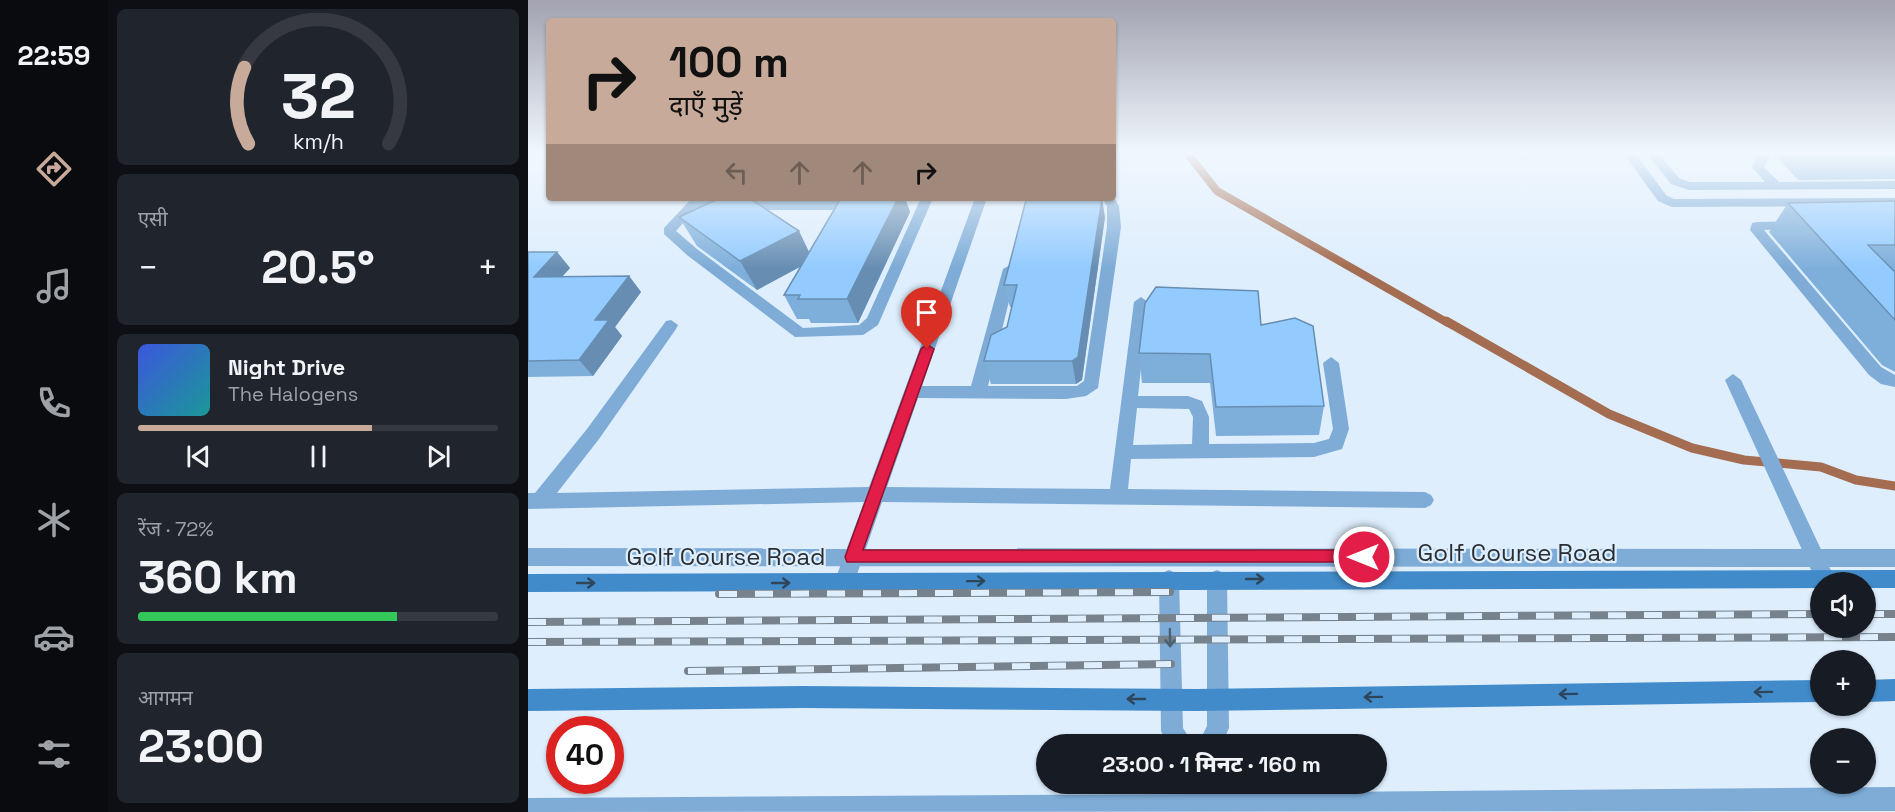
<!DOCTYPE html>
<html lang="hi">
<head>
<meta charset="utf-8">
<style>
	body { margin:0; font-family:"Space Grotesk","Noto Sans Devanagari",sans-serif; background:#20242c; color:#f1f3f6; height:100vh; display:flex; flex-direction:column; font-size:22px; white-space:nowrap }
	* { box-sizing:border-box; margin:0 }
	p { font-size:20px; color:#9ea1a6 }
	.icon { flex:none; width:33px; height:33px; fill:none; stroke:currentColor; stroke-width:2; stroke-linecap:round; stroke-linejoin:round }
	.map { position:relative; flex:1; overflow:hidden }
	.drawer { display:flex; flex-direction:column; gap:9px; padding:9px; background:#0d0f14; width:420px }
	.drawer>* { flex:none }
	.guide { position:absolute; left:18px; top:18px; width:570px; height:183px; border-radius:6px; box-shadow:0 2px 4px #0004; background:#c8aa9a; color:#111; overflow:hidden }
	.buttons { position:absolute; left:1282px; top:572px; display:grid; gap:12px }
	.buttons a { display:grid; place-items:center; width:66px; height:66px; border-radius:50%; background:#171b24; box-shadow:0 2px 4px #0004; font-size:30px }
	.speed { position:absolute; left:18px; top:716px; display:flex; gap:12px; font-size:30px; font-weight:700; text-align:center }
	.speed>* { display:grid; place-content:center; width:78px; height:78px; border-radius:50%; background:#171b24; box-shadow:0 2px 4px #0004; line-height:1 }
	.speed .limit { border:9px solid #d22; background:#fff; color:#111 }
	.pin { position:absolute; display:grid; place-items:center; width:51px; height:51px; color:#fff; margin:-62px -26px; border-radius:50% 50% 50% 0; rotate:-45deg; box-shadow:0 0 6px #0007 }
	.pin .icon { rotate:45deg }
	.me { position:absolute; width:66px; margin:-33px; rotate:270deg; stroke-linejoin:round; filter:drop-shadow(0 0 4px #0008) }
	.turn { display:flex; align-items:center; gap:21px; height:126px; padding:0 24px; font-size:27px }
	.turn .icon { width:78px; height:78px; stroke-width:2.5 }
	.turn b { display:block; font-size:42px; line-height:51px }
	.lanes { display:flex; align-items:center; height:57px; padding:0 24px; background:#0003; justify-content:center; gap:30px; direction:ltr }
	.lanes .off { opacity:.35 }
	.big { font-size:45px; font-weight:800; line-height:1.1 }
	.drawer .card { flex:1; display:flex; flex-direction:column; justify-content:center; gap:9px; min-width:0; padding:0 21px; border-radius:9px; background:#20242c }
	.drawer .dial { align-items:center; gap:0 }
	.dial svg { height:156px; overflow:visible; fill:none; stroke:#363941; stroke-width:7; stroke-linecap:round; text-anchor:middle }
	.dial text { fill:#f1f3f6; stroke:none }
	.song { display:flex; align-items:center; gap:18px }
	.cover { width:72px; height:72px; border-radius:9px; background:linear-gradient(135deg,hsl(230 70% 55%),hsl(180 70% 35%)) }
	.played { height:6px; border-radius:3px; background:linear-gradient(90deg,#c8aa9a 65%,#363941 65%) }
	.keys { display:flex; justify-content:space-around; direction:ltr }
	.heat { display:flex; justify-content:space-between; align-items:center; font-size:33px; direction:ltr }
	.charge { height:9px; border-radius:4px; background:linear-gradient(90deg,#34c759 72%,#363941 0) }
	.trip { position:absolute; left:508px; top:734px; width:351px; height:60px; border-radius:30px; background:#171b24; box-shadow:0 2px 4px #0004; font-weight:800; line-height:60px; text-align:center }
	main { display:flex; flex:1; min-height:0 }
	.tabs { display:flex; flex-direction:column; width:108px; justify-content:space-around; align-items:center; background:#090b0e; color:#9ea1a6 }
	.tabs .icon { width:42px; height:42px }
	.tabs .selected { color:#c8aa9a }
	.tabs b { font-size:27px; color:#f1f3f6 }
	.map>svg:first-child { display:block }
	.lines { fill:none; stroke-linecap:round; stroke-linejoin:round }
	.stream-far1 { stroke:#a46c50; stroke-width:8 }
	.stream { stroke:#a46c50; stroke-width:9 }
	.minor { fill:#7eacd7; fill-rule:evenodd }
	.tertiary { fill:#7eacd7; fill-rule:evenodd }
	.secondary { fill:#428bca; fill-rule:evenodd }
	.rail-casing { stroke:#77828c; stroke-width:8 }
	.rail { stroke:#deeefd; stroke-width:6; stroke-dasharray:18; stroke-linecap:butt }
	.wall { fill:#7eafdb; fill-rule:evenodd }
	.shaded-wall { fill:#678eb2 }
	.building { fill:#93cbff; stroke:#678eb2; stroke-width:1.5 }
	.oneway { stroke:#2e455a }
	.oneway2 { stroke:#4a6075 }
	.route { fill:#e11d48; stroke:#92132f; stroke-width:1.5 }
	.labels { text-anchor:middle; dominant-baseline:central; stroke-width:4.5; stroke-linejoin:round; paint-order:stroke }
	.near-street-label { font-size:24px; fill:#282e34; stroke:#deeefd }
</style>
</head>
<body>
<main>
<nav class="tabs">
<b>22:59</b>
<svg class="icon selected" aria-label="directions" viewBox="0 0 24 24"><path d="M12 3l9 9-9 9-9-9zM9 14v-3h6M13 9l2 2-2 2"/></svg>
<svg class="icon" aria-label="music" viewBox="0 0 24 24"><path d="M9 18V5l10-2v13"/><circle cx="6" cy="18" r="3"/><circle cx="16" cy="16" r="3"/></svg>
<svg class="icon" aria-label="phone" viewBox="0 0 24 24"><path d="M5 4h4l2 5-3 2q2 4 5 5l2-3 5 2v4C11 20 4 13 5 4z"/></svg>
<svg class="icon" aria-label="climate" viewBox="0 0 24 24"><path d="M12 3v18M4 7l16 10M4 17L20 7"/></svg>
<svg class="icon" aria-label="car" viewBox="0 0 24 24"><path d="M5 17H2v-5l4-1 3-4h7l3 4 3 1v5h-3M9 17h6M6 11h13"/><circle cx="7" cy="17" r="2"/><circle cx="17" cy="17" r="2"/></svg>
<svg class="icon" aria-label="filters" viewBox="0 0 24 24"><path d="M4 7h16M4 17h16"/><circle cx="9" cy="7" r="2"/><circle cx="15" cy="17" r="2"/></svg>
</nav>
<section class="drawer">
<div class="card dial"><svg viewBox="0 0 100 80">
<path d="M14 69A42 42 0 1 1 86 69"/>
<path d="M14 69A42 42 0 0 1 12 30" stroke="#c8aa9a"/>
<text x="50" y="56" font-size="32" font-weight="700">32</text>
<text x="50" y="72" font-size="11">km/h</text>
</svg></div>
<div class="card"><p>एसी</p>
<div class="heat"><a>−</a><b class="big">20.5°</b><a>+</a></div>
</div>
<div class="card">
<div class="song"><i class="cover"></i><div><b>Night Drive</b><p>The Halogens</p></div></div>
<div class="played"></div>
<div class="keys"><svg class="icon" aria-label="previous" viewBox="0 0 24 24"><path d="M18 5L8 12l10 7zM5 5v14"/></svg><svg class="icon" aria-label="pause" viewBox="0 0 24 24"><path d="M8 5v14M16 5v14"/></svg><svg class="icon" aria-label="next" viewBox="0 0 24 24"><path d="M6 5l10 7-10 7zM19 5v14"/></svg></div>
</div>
<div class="card"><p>रेंज · 72%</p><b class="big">360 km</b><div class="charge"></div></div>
<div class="card"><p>आगमन</p><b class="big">23:00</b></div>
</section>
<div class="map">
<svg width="1367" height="812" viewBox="0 0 1367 812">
	<rect width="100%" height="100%" fill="#deeefd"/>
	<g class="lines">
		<path class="stream-far1" d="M 660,154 L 689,191 L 920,323"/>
		<path class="stream" d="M 918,321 L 1081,414 L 1164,448 L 1216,460 L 1293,467 L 1328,480 L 1367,486"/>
		<g class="minor">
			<path d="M 1096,154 L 1108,154 L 1138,195 L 1146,199 L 1367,198 L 1367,206 L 1144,207 L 1130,201 Z"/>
			<path d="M 1119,154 L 1131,154 L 1151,178 L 1162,182 L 1237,182 L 1224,167 L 1231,154 L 1243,154 L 1236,167 L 1251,182 L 1367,181 L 1367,189 L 1161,190 L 1143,184 Z"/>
			<path d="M 585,196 L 591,206 L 593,227 L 570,388 L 558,396 L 538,399 L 390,398 L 359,487 L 582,489 L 606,302 L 613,297 L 620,302 L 610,396 L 660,396 L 674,401 L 681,417 L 681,444 L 786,443 L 801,439 L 805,429 L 795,363 L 803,357 L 811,363 L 821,429 L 814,449 L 786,457 L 603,459 L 600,489 L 897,492 L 903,495 L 906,500 L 903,505 L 897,508 L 354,502 L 326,583 L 323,589 L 316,592 L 309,589 L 306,583 L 336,502 L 0,509 L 0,493 L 7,493 L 59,429 L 138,321 L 143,320 L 150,325 L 148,329 L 71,439 L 29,493 L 341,487 L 447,198 L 459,198 L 394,386 L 443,386 L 475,269 L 482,265 L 489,269 L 460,386 L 549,386 L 556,381 L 579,227 L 579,206 L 574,198 ZM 609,408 L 661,409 L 665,417 L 664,444 L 605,445 Z"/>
			<path d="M 164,198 L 177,198 L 148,231 L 169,249 L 275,328 L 331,325 L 339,318 L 393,198 L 405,198 L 350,325 L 335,335 L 267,337 L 159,255 L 136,234 L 136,228 Z"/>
			<path d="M 1267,221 L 1272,222 L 1272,228 L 1236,230 L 1353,367 L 1367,375 L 1367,387 L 1353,384 L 1341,375 L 1222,230 L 1224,223 L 1229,222 Z"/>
			<path d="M 1205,374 L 1213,380 L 1307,579 L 1306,582 L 1293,582 L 1293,586 L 1290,585 L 1197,380 Z"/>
		</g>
		<g class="tertiary">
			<path d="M 0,548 L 1367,549 L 1367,567 L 0,566 Z"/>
			<path d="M 641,570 L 648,573 L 651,579 L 655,728 L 665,744 L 639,744 L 633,731 L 631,579 L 634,573 Z"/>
			<path d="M 689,570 L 696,573 L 699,579 L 701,728 L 694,744 L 670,744 L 679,726 L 679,579 L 682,573 Z"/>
			<path d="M 658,783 L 682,783 L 682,793 L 1367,787 L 1367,811 L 0,812 L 0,798 L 658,794 Z"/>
		</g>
		<g class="secondary">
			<path d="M 1367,570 L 1367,588 L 1338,588 L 1338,582 L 1293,582 L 1293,588 L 0,592 L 0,574 Z"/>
			<path d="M 1367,679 L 1367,701 L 1338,702 L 1338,680 Z"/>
			<path d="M 1293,680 L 1293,702 L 668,711 L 274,708 L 0,711 L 0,689 L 274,686 L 668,689 Z"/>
		</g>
		<defs>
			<g id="rail">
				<path d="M 191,594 L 642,592"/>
				<path d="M 1338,614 L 1367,614"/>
				<path d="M 0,622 L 1293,614"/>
				<path d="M 0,642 L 1367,637"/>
				<path d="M 160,671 L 643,664"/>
			</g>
		</defs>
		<use href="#rail" class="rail-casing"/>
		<use href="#rail" class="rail"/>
	</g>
	<g class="wall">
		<path d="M 1246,154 L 1367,154 L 1367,179 L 1270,180 Z"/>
		<path d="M 162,198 L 379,198 L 378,201 L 382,212 L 330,323 L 283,323 L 281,319 L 269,319 L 256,295 L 273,266 L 229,290 L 169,246 L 151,217 L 169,209 ZM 240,210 L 306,210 L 281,252 Z"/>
		<path d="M 1367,201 L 1367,372 L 1354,365 L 1241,232 L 1260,203 Z"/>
		<path d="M 577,217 L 554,380 L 548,384 L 463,384 L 456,361 L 479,327 L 484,307 L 482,307 L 476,285 Z"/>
		<path d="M 0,252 L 29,252 L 42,268 L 34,277 L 101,276 L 113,292 L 87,327 L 94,336 L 65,376 L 0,377 Z"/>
		<path d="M 733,325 L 796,406 L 791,435 L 688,436 L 682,383 L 614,383 L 611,353 Z"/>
	</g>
	<g class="shaded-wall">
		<path d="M 369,198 L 379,198 L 378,201 L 382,212 L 330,323 L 319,299 Z"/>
		<path d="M 574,198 L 577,217 L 554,380 L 548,384 L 544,361 Z"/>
		<path d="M 271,231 L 285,260 L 229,290 L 212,261 Z"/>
		<path d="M 29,252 L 42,268 L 19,293 L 6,277 Z"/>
		<path d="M 101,276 L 113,292 L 87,327 L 94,336 L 65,376 L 51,360 L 67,320 Z"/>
	</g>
	<g class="building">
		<path d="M 192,198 L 221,198 L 271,231 L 212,261 L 151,217 Z"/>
		<path d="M 313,198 L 370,198 L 319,299 L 270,299 L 272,295 L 256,295 Z"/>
		<path d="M 499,198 L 574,198 L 550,357 L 544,361 L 456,361 L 463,335 L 479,327 L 489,285 L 476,285 L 497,204 Z"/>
		<path d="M 1367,201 L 1367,245 L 1340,245 L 1367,272 L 1367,320 L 1260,203 Z"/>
		<path d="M 0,252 L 29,252 L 6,277 L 101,276 L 67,320 L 81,320 L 51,360 L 0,361 Z"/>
		<path d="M 628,287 L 730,291 L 733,325 L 767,318 L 785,326 L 796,406 L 688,407 L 682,354 L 611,353 L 617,303 Z"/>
	</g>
	<defs><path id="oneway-shaft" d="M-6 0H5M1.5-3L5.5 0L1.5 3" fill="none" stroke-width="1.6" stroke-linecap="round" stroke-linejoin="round" transform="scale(1.5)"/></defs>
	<g class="oneway">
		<use href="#oneway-shaft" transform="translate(727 579)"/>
		<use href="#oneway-shaft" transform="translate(448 581) rotate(-1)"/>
		<use href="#oneway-shaft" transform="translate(58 583)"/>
		<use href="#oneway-shaft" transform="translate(253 583)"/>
		<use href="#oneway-shaft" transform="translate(1235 692) rotate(179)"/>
		<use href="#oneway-shaft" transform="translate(1040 694) rotate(179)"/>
		<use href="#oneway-shaft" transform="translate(845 697) rotate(179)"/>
		<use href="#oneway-shaft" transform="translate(608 699) rotate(-180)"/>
	</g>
	<use class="oneway2" href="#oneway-shaft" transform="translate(642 638) rotate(89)"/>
	<linearGradient id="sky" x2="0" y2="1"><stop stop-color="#a2a2b0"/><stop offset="0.57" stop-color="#f0f7fe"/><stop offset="1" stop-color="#f0f7fe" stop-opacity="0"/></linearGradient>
	<rect width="1367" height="268" fill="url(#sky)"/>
	<path class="route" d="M 399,344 L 406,349 L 335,550 L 836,550 L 842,552 L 844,557 L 842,562 L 319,562 L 317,557 L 393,349 Z"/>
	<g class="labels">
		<g class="near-street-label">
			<text x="989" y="552">Golf Course Road</text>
			<text x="198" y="556">Golf Course Road</text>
		</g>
	</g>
</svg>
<div class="buttons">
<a><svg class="icon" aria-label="sound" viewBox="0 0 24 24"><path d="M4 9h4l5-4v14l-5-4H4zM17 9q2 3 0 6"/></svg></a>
<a>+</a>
<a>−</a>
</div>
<div class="speed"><div class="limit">40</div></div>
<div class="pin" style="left:399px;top:349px;background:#d93025"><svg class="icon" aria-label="arrive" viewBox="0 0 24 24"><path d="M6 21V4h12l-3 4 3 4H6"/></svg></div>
<svg class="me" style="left:836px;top:557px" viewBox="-20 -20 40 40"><circle r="17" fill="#e11d48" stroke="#fff" stroke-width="3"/><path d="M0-11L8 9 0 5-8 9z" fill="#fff"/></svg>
<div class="trip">23:00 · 1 मिनट · 160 m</div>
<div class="guide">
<div class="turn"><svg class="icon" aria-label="right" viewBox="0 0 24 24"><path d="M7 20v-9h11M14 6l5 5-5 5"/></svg><div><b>100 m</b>दाएँ मुड़ें</div></div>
<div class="lanes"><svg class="icon off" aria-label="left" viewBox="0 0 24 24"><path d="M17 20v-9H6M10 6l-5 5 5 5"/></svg><svg class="icon off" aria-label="ahead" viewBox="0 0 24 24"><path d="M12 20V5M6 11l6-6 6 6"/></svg><svg class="icon off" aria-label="ahead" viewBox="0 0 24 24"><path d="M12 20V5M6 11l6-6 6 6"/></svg><svg class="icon" aria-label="right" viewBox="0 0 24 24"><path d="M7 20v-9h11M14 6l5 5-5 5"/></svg></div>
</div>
</div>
</main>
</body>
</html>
